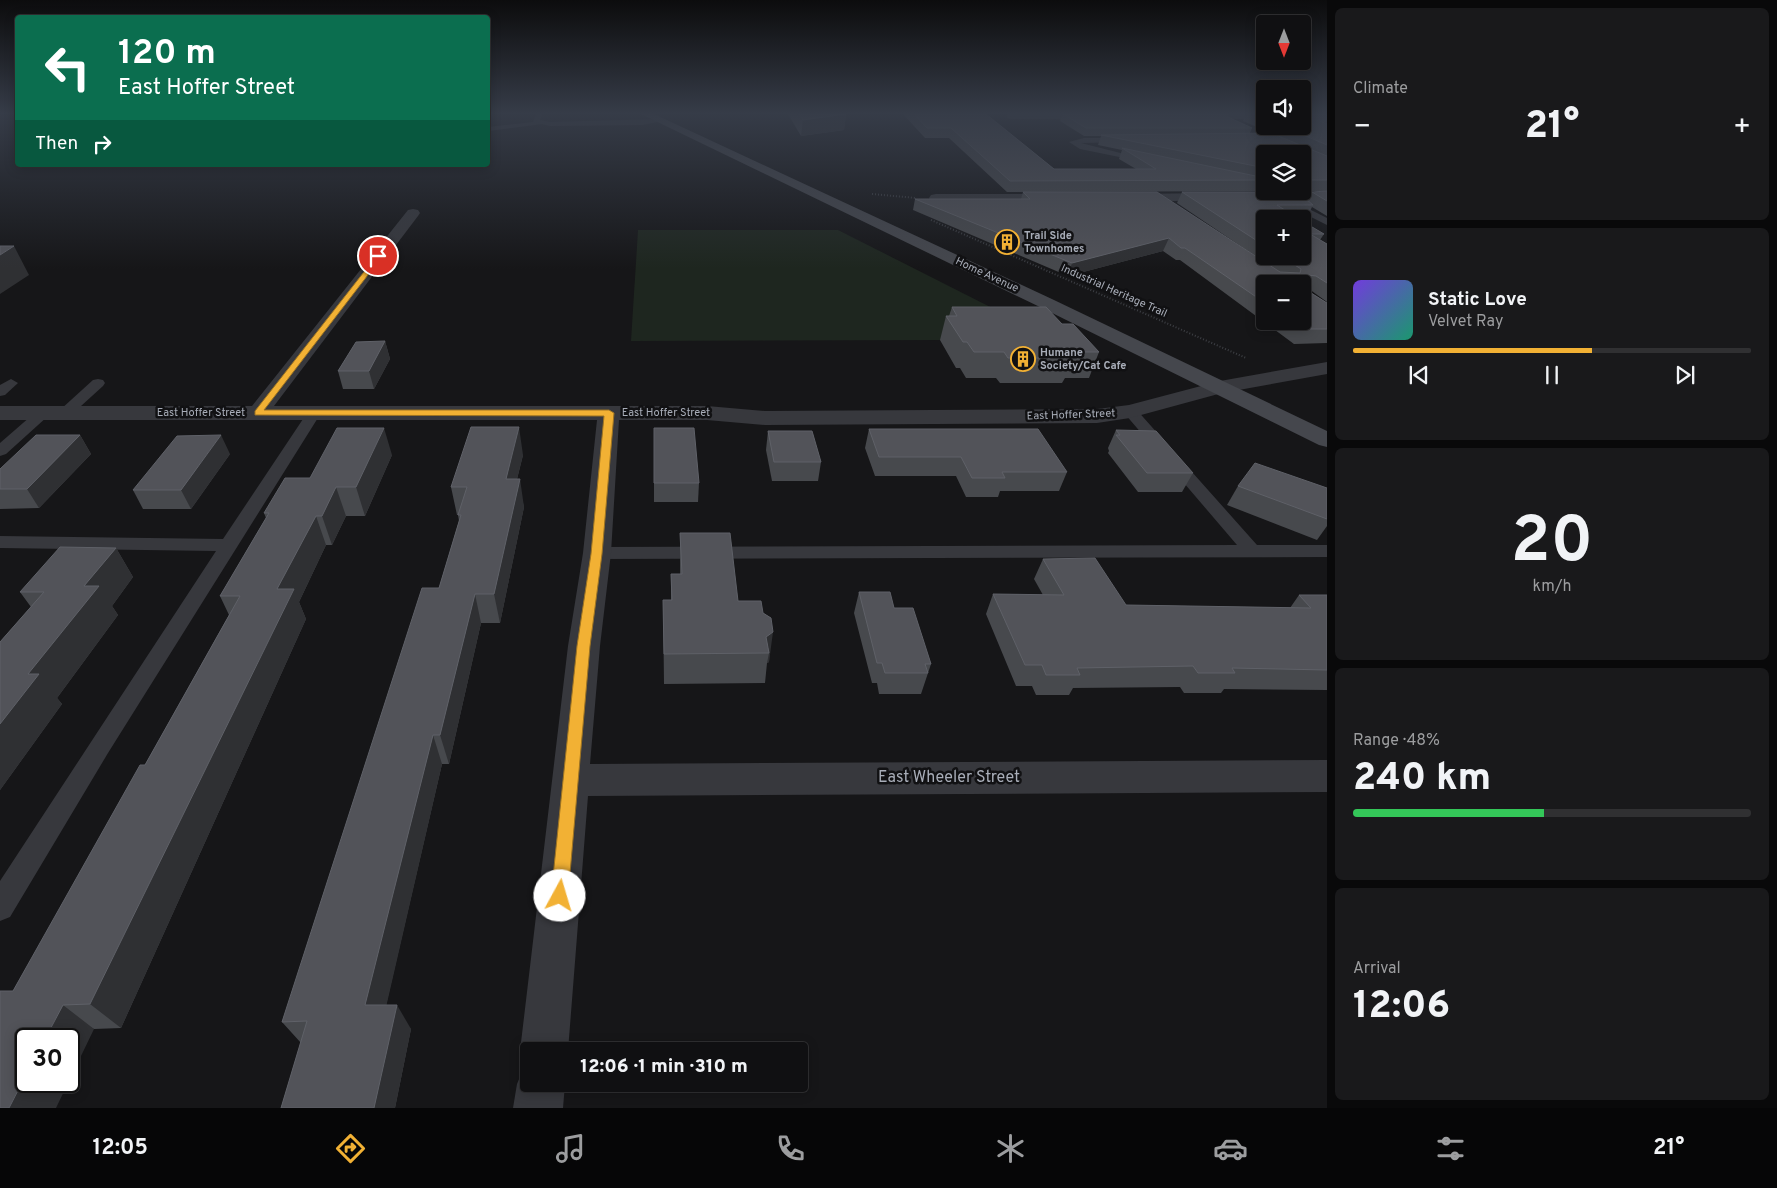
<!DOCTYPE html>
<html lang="en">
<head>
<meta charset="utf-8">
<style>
	body { margin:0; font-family:Overpass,sans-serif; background:#19191b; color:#f1f3f6; height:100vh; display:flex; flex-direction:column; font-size:19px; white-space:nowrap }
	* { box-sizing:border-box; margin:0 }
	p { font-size:16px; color:#9c9d9f }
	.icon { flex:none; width:28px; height:28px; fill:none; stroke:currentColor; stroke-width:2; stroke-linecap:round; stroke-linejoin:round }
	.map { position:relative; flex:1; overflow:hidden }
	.sheet { display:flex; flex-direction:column; gap:8px; padding:8px; background:#09090a; width:450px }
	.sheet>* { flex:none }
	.guide { position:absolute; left:15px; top:15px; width:475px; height:152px; border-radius:5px; box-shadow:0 2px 12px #0003,0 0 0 1px #303032; background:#0b6e4f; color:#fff; overflow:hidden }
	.needle { width:32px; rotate:180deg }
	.buttons { position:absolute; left:1256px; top:15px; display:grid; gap:10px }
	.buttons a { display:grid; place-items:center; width:55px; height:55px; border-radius:5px; background:#101012; box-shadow:0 2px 12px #0003,0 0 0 1px #303032; font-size:25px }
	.speed { position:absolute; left:15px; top:1028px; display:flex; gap:10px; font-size:25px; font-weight:700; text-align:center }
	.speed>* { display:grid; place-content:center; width:65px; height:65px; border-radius:50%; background:#101012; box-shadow:0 2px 12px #0003,0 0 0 1px #303032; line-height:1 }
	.speed .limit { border:2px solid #111; border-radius:8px; background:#fff; color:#111 }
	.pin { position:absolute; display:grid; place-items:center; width:42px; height:42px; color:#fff; margin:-21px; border:2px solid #fff; border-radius:50%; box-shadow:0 1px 5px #0007 }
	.me { position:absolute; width:55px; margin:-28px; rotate:6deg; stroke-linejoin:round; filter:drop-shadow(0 0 4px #0008) }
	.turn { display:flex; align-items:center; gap:18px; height:105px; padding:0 20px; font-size:22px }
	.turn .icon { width:65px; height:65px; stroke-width:2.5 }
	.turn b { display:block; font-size:35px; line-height:42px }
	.then { display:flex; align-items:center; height:48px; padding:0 20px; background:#0003; gap:10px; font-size:19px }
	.big { font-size:38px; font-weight:800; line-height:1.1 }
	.sheet .widget { flex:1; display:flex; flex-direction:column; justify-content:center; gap:8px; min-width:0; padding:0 18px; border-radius:8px; background:#19191b }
	.sheet .dial { align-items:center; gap:0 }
	.dial b { font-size:65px; line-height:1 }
	.song { display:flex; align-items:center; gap:15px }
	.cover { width:60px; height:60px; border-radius:8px; background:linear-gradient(135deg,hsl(260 70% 55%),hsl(160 70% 35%)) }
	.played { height:5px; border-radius:2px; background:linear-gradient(90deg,#f2b134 60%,#303032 60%) }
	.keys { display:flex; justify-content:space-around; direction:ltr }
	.heat { display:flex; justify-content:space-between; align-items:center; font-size:28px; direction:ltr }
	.charge { height:8px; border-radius:4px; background:linear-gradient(90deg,#34c759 48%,#303032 0) }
	.trip { position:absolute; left:520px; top:1042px; width:288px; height:50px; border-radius:5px; background:#101012; box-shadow:0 2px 12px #0003,0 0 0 1px #303032; font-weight:800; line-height:50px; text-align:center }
	.tab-bar { display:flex; height:80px; justify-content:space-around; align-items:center; background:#060607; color:#9c9d9f }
	.tab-bar .icon { width:35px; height:35px }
	.tab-bar .on { color:#f2b134 }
	.tab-bar b { font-size:22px; color:#f1f3f6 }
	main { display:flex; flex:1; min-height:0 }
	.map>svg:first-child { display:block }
	.green { fill:#1e261f }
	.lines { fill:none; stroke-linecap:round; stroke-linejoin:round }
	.path { stroke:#3d3f44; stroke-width:2; stroke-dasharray:1 2; stroke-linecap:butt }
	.service { fill:#37383d; fill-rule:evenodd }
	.minor { fill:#37383d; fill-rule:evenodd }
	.secondary { fill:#45474d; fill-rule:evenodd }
	.wall { fill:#47494d; fill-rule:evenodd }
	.shaded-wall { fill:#2f3033 }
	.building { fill:#525359; stroke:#5f6168 }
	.route { fill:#f2b134; stroke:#9d7322 }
	.labels { text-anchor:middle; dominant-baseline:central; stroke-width:5; stroke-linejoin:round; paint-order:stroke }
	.far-poi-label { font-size:11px; font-weight:bold; fill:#a8adb8; stroke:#111113; text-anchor:start }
	.far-street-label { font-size:11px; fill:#a8adb8; stroke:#111113 }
	.near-street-label { font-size:16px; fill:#a8adb8; stroke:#111113 }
</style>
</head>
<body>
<main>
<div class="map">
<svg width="1327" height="1108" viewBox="0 0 1327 1108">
	<rect width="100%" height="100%" fill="#161618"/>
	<path class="green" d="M 638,230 L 838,230 L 1038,331 L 951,340 L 631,341 Z"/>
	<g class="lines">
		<g class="path">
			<path d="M 872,194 L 916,198"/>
			<path d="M 931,220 L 1246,358"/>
		</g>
		<g class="service">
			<path d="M 536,114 L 542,114 L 540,120 L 550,122 L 660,119 L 663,121 L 642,125 L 550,126 L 542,124 L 488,131 L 488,127 L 533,122 Z"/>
			<path d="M 1084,138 L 1128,138 L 1128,142 L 1125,142 L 1081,143 L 1148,160 L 1144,162 L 1080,149 L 1069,142 Z"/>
			<path d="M 1293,194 L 1311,210 L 1327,218 L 1327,225 L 1305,214 L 1289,197 Z"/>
			<path d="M 11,379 L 18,383 L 5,395 L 0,396 L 0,385 Z"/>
			<path d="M 98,379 L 103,380 L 105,383 L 103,386 L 70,416 L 60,416 L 58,413 L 60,410 L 93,380 Z"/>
			<path d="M 1130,407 L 1135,408 L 1257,545 L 1327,545 L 1327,557 L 597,559 L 590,557 L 588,553 L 590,549 L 597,547 L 1237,545 L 1125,414 L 1123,411 L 1125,408 Z"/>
			<path d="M 43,409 L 48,410 L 50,413 L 48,416 L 6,454 L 0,456 L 0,443 L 38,410 Z"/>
			<path d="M 314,409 L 319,410 L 321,413 L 108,753 L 10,917 L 0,921 L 0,881 L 216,551 L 0,548 L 0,536 L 223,539 L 309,410 Z"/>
		</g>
		<g class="minor">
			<path d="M 1007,114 L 1103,114 L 1104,116 L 1099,119 L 1011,119 L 1007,118 Z"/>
			<path d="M 1188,114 L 1265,114 L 1265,119 L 1192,119 L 1188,118 Z"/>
			<path d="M 1216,193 L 1223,197 L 1221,200 L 1129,202 L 1122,198 L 1129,194 Z"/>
			<path d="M 1266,193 L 1327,193 L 1327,201 L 1261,200 L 1259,197 L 1261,194 Z"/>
			<path d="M 936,194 L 1058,194 L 1065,198 L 1058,202 L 931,201 L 929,198 L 931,195 Z"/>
			<path d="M 413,209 L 418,210 L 420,213 L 418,216 L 274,406 L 707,406 L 765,411 L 1097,409 L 1129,405 L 1220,381 L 1327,362 L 1327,374 L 1222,393 L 1130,418 L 1097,423 L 765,425 L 707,420 L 619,420 L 611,553 L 600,646 L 590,764 L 1327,760 L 1327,792 L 588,796 L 568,1051 L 529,1051 L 529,1084 L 565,1084 L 563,1108 L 513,1108 L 517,1084 L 524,1067 L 526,1066 L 520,1051 L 568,646 L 583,553 L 597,420 L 0,420 L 0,406 L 252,406 L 408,210 Z"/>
		</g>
		<path class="secondary" d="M 641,114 L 654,114 L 1054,300 L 1327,431 L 1327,447 L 1319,445 L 1042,308 Z"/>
	</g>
	<g class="wall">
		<path d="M 788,114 L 846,114 L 844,130 L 801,136 Z"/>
		<path d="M 903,114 L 986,114 L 1054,169 L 1136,169 L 1119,159 L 1122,150 L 1098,145 L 1101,136 L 1084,136 L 1060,121 L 1062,114 L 1227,114 L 1228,117 L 1252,128 L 1250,133 L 1285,139 L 1243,121 L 1246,114 L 1265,114 L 1265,126 L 1302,126 L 1327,114 L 1327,191 L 1302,191 L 1302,154 L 1265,154 L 1265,191 L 1278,191 L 1007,192 L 949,138 L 925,138 Z"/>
		<path d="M 1327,191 L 1327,216 L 1312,207 L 1307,217 L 1265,219 L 1265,256 L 1302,256 L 1302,221 L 1324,234 L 1320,240 L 1327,244 L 1327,302 L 1309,289 L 1308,289 L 1308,291 L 1327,303 L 1327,343 L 1294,344 L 1180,260 L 1176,260 L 1163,251 L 1068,276 L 913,210 L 915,199 L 1021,199 L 1023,192 L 1267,264 L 1177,203 L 1182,192 L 1307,200 L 1312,192 ZM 1265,284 L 1302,321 L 1265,321 Z"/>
		<path d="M 952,307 L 1062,324 L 1099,352 L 1089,378 L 1065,378 L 1062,383 L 1000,383 L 996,378 L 966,378 L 960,368 L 956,368 L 940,340 L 946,316 L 949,316 Z"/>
		<path d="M 385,341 L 390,359 L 374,389 L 343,389 L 338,371 Z"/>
		<path d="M 654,428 L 699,483 L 698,502 L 654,502 Z"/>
		<path d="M 869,429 L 1067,472 L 1059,491 L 1000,491 L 998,497 L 966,497 L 956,476 L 875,476 L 865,448 Z"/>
		<path d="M 1116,430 L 1193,473 L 1182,492 L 1138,492 L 1108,453 L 1109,451 L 1108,448 Z"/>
		<path d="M 768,431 L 821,462 L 818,481 L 772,481 L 766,450 Z"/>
		<path d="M 80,435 L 91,454 L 39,508 L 0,509 L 0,469 Z"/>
		<path d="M 230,454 L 191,509 L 143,509 L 133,490 Z"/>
		<path d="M 392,455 L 365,516 L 346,516 L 332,545 L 326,545 L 299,602 L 306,619 L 121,1028 L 94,1029 L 13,991 L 145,765 L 229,615 L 220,596 L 266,518 L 264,513 L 310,478 Z"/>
		<path d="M 523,455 L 517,479 L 524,507 L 500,623 L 481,623 L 449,764 L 442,764 L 386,1005 L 411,1029 L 395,1108 L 281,1108 L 301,1043 L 282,1022 L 439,588 L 459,521 L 458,515 L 457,515 L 451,487 Z"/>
		<path d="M 1238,486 L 1327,488 L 1327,526 L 1317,540 L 1227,505 Z"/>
		<path d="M 680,533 L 738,601 L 763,613 L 771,618 L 769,662 L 767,663 L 765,683 L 664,684 L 663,600 L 671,600 L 671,574 L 680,574 Z"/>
		<path d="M 116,548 L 133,577 L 112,606 L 118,615 L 57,698 L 62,704 L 0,790 L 0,642 L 31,607 L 20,592 Z"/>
		<path d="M 1043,559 L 1126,605 L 1290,608 L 1299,595 L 1327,595 L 1327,690 L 1224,689 L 1221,693 L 1184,693 L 1180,687 L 1073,688 L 1069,695 L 1036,695 L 1032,686 L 1016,686 L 986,614 L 993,594 L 1043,595 L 1034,579 Z"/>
		<path d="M 859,592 L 931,664 L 921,694 L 879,694 L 877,683 L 872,683 L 854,613 Z"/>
	</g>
	<g class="shaded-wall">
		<path d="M 846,114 L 844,130 L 801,136 L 803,120 Z"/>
		<path d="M 1169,238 L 1163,251 L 1068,276 L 1072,263 Z"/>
		<path d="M 14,246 L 29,275 L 0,294 L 0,255 Z"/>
		<path d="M 385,341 L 390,359 L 374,389 L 369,371 Z"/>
		<path d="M 519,427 L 523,455 L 510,507 L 506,479 Z"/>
		<path d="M 384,428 L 392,455 L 365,516 L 356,487 Z"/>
		<path d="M 80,435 L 91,454 L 39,508 L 27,489 Z"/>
		<path d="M 221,435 L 230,454 L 191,509 L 181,490 Z"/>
		<path d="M 520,479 L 524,507 L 500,623 L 494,594 Z"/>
		<path d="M 336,487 L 346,516 L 332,545 L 322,516 Z"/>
		<path d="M 316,516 L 326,545 L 299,602 L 306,619 L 121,1028 L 90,1004 L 277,589 Z"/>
		<path d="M 116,548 L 133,577 L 112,606 L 118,615 L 57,698 L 62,704 L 0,790 L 0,724 L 28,674 L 84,586 Z"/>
		<path d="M 475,594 L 481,623 L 449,764 L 440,735 Z"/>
		<path d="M 773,632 L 769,662 L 767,663 L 769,653 L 766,637 Z"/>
		<path d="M 433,735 L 442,764 L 381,1029 L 365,1005 Z"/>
		<path d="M 63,1005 L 94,1029 L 56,1108 L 9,1108 L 26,1075 L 26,1081 L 69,1081 L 69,1039 L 45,1039 Z"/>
		<path d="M 397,1005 L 411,1029 L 395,1108 L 374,1108 Z"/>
	</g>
	<g class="building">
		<path d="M 799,114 L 846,114 L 803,120 Z"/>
		<path d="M 914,114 L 986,114 L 1054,169 L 1156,169 L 1122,148 L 1265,178 L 1265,180 L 1010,181 L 951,128 L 927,128 Z"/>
		<path d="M 1063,114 L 1227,114 L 1228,117 L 1252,128 L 1086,128 Z"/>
		<path d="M 1253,114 L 1265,114 L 1265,119 Z"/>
		<path d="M 1302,114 L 1327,114 L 1327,121 L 1320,121 L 1327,124 L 1327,145 L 1282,126 L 1302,126 Z"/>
		<path d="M 1271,133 L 1327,156 L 1327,180 L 1302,180 L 1302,154 L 1265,154 L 1265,168 L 1101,135 Z"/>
		<path d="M 1327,191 L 1327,201 L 1312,192 Z"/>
		<path d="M 1023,192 L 1157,192 L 1280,272 L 1300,273 L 1301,269 L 1281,256 L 1302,256 L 1302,221 L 1324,234 L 1310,234 L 1327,244 L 1327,283 L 1316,276 L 1308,275 L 1308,291 L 1327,303 L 1327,329 L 1302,329 L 1291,321 L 1302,321 L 1302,284 L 1265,284 L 1265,303 L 1185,248 L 1181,248 L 1169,238 L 1072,263 L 915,199 L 1030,199 Z"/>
		<path d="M 1182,192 L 1298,192 L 1313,205 L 1277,205 L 1299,219 L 1265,219 L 1265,246 Z"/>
		<path d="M 0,246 L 14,246 L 0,255 Z"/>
		<path d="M 952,307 L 1046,307 L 1062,324 L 1073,324 L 1099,352 L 1067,352 L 1072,358 L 1008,358 L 1004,352 L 974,352 L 967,342 L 963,342 L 946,316 L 957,316 Z"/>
		<path d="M 385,341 L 369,371 L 338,371 L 356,342 Z"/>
		<path d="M 471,427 L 519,427 L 506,479 L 520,479 L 494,594 L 475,594 L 440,735 L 433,735 L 365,1005 L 397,1005 L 374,1108 L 281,1108 L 307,1021 L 282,1022 L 422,588 L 439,588 L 461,515 L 458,515 L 467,487 L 451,487 Z"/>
		<path d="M 337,428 L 384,428 L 356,487 L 336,487 L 322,516 L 316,516 L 277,589 L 294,589 L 90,1004 L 63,1005 L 45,1039 L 26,1039 L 26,1075 L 9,1108 L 0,1108 L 0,991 L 13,991 L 140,765 L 145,765 L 240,596 L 220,596 L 269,513 L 264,513 L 285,478 L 310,478 Z"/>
		<path d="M 654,428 L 694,428 L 699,483 L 654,483 Z"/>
		<path d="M 869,429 L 1038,429 L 1067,472 L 1002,472 L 1005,478 L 972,478 L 961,457 L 879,457 Z"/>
		<path d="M 1116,430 L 1156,431 L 1193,473 L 1147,473 L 1116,435 L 1120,435 Z"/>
		<path d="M 768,431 L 812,431 L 821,462 L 774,462 Z"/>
		<path d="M 36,435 L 80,435 L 27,489 L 0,489 L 0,469 Z"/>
		<path d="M 221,435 L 181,490 L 133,490 L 177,436 Z"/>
		<path d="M 1255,463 L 1327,488 L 1327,519 L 1238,486 Z"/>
		<path d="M 680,533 L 730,533 L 738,601 L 761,601 L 763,613 L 771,618 L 773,632 L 766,637 L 769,653 L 664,654 L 663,600 L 672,600 L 671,574 L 682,574 Z"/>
		<path d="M 60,547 L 116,548 L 84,586 L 99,586 L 28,674 L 39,674 L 0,724 L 0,642 L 44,592 L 20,592 Z"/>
		<path d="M 1095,558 L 1126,605 L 1311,608 L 1299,595 L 1327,595 L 1327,670 L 1232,668 L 1235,673 L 1198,673 L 1193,666 L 1077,668 L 1080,675 L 1046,675 L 1042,665 L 1025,665 L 993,594 L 1064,595 L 1043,559 Z"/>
		<path d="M 859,592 L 890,592 L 894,608 L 913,608 L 931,664 L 925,664 L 928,673 L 885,673 L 882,663 L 877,663 Z"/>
	</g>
	<linearGradient id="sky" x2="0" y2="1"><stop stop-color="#0c0c0d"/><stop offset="0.42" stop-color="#363c48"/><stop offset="1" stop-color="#363c48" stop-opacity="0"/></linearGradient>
	<rect width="1327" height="269" fill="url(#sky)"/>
	<path class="route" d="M 378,254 L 381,255 L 381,258 L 264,410 L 609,410 L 614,413 L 602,554 L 590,646 L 568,896 L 566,902 L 560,905 L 553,902 L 551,896 L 577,646 L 591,554 L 604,416 L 255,415 L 255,411 Z"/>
	<defs>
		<symbol id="building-ring" viewBox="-11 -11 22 22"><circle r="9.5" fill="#111113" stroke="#f2b134" stroke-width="1.5"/><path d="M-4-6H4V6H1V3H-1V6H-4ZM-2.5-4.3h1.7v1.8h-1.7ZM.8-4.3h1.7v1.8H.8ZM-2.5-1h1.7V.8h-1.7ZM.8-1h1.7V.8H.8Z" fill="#f2b134"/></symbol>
	</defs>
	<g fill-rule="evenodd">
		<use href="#building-ring" x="993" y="228" width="28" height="28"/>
		<use href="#building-ring" x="1009" y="345" width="28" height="28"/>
	</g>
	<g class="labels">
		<g class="far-poi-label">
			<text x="1024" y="236">Trail Side<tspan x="1024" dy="13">Townhomes</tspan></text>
			<text x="1040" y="353">Humane<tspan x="1040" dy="13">Society/Cat Cafe</tspan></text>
		</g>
		<g class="far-street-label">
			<text transform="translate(987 275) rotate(25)">Home Avenue</text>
			<text transform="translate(1114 291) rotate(24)">Industrial Heritage Trail</text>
			<text x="201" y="413">East Hoffer Street</text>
			<text x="666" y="413">East Hoffer Street</text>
			<text transform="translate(1071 415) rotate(-2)">East Hoffer Street</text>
		</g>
		<g class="near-street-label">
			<text x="949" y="778">East Wheeler Street</text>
		</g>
	</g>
</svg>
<div class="buttons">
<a><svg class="needle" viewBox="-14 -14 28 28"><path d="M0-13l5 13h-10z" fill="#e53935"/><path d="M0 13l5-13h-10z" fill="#9c9d9f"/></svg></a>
<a><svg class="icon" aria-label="sound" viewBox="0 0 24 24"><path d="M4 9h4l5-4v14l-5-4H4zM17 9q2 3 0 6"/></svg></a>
<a><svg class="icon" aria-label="layers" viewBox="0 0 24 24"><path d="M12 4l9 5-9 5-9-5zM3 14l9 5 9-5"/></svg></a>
<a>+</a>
<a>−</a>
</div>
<div class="speed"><div class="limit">30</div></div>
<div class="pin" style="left:378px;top:256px;background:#d93025"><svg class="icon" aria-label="arrive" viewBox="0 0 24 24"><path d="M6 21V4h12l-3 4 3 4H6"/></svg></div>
<svg class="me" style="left:560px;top:896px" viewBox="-20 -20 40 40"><circle r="19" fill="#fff"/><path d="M0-13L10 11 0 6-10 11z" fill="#f2b134"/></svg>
<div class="trip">12:06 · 1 min · 310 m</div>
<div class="guide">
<div class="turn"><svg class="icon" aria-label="left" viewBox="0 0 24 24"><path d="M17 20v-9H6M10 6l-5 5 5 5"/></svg><div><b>120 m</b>East Hoffer Street</div></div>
<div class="then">Then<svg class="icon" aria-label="right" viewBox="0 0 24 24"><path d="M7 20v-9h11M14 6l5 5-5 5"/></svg></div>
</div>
</div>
<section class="sheet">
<div class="widget"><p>Climate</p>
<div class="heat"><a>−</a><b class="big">21°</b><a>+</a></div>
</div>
<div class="widget">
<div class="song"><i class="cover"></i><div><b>Static Love</b><p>Velvet Ray</p></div></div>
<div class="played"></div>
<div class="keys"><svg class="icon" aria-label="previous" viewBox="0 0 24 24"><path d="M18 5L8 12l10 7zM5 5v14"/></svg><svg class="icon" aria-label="pause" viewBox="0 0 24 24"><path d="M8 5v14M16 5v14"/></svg><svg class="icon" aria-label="next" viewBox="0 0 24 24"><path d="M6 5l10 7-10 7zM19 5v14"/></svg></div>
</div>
<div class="widget dial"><b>20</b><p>km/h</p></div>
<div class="widget"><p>Range · 48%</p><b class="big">240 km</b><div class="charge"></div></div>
<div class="widget"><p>Arrival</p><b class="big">12:06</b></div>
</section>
</main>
<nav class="tab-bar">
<b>12:05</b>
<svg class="icon on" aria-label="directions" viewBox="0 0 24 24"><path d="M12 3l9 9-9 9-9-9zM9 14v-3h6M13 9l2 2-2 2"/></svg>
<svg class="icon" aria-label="music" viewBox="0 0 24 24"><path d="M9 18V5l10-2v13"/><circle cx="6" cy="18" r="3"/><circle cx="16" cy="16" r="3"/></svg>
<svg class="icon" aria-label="phone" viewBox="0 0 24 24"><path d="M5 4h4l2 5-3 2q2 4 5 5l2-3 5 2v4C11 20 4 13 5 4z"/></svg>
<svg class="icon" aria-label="climate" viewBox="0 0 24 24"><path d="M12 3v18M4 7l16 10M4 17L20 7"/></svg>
<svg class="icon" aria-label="car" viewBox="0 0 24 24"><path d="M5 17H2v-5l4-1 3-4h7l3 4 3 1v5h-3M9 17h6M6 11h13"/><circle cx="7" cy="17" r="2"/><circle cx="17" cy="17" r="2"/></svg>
<svg class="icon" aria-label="filters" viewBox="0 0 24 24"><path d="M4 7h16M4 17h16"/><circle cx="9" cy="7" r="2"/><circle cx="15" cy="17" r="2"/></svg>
<b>21°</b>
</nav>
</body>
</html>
